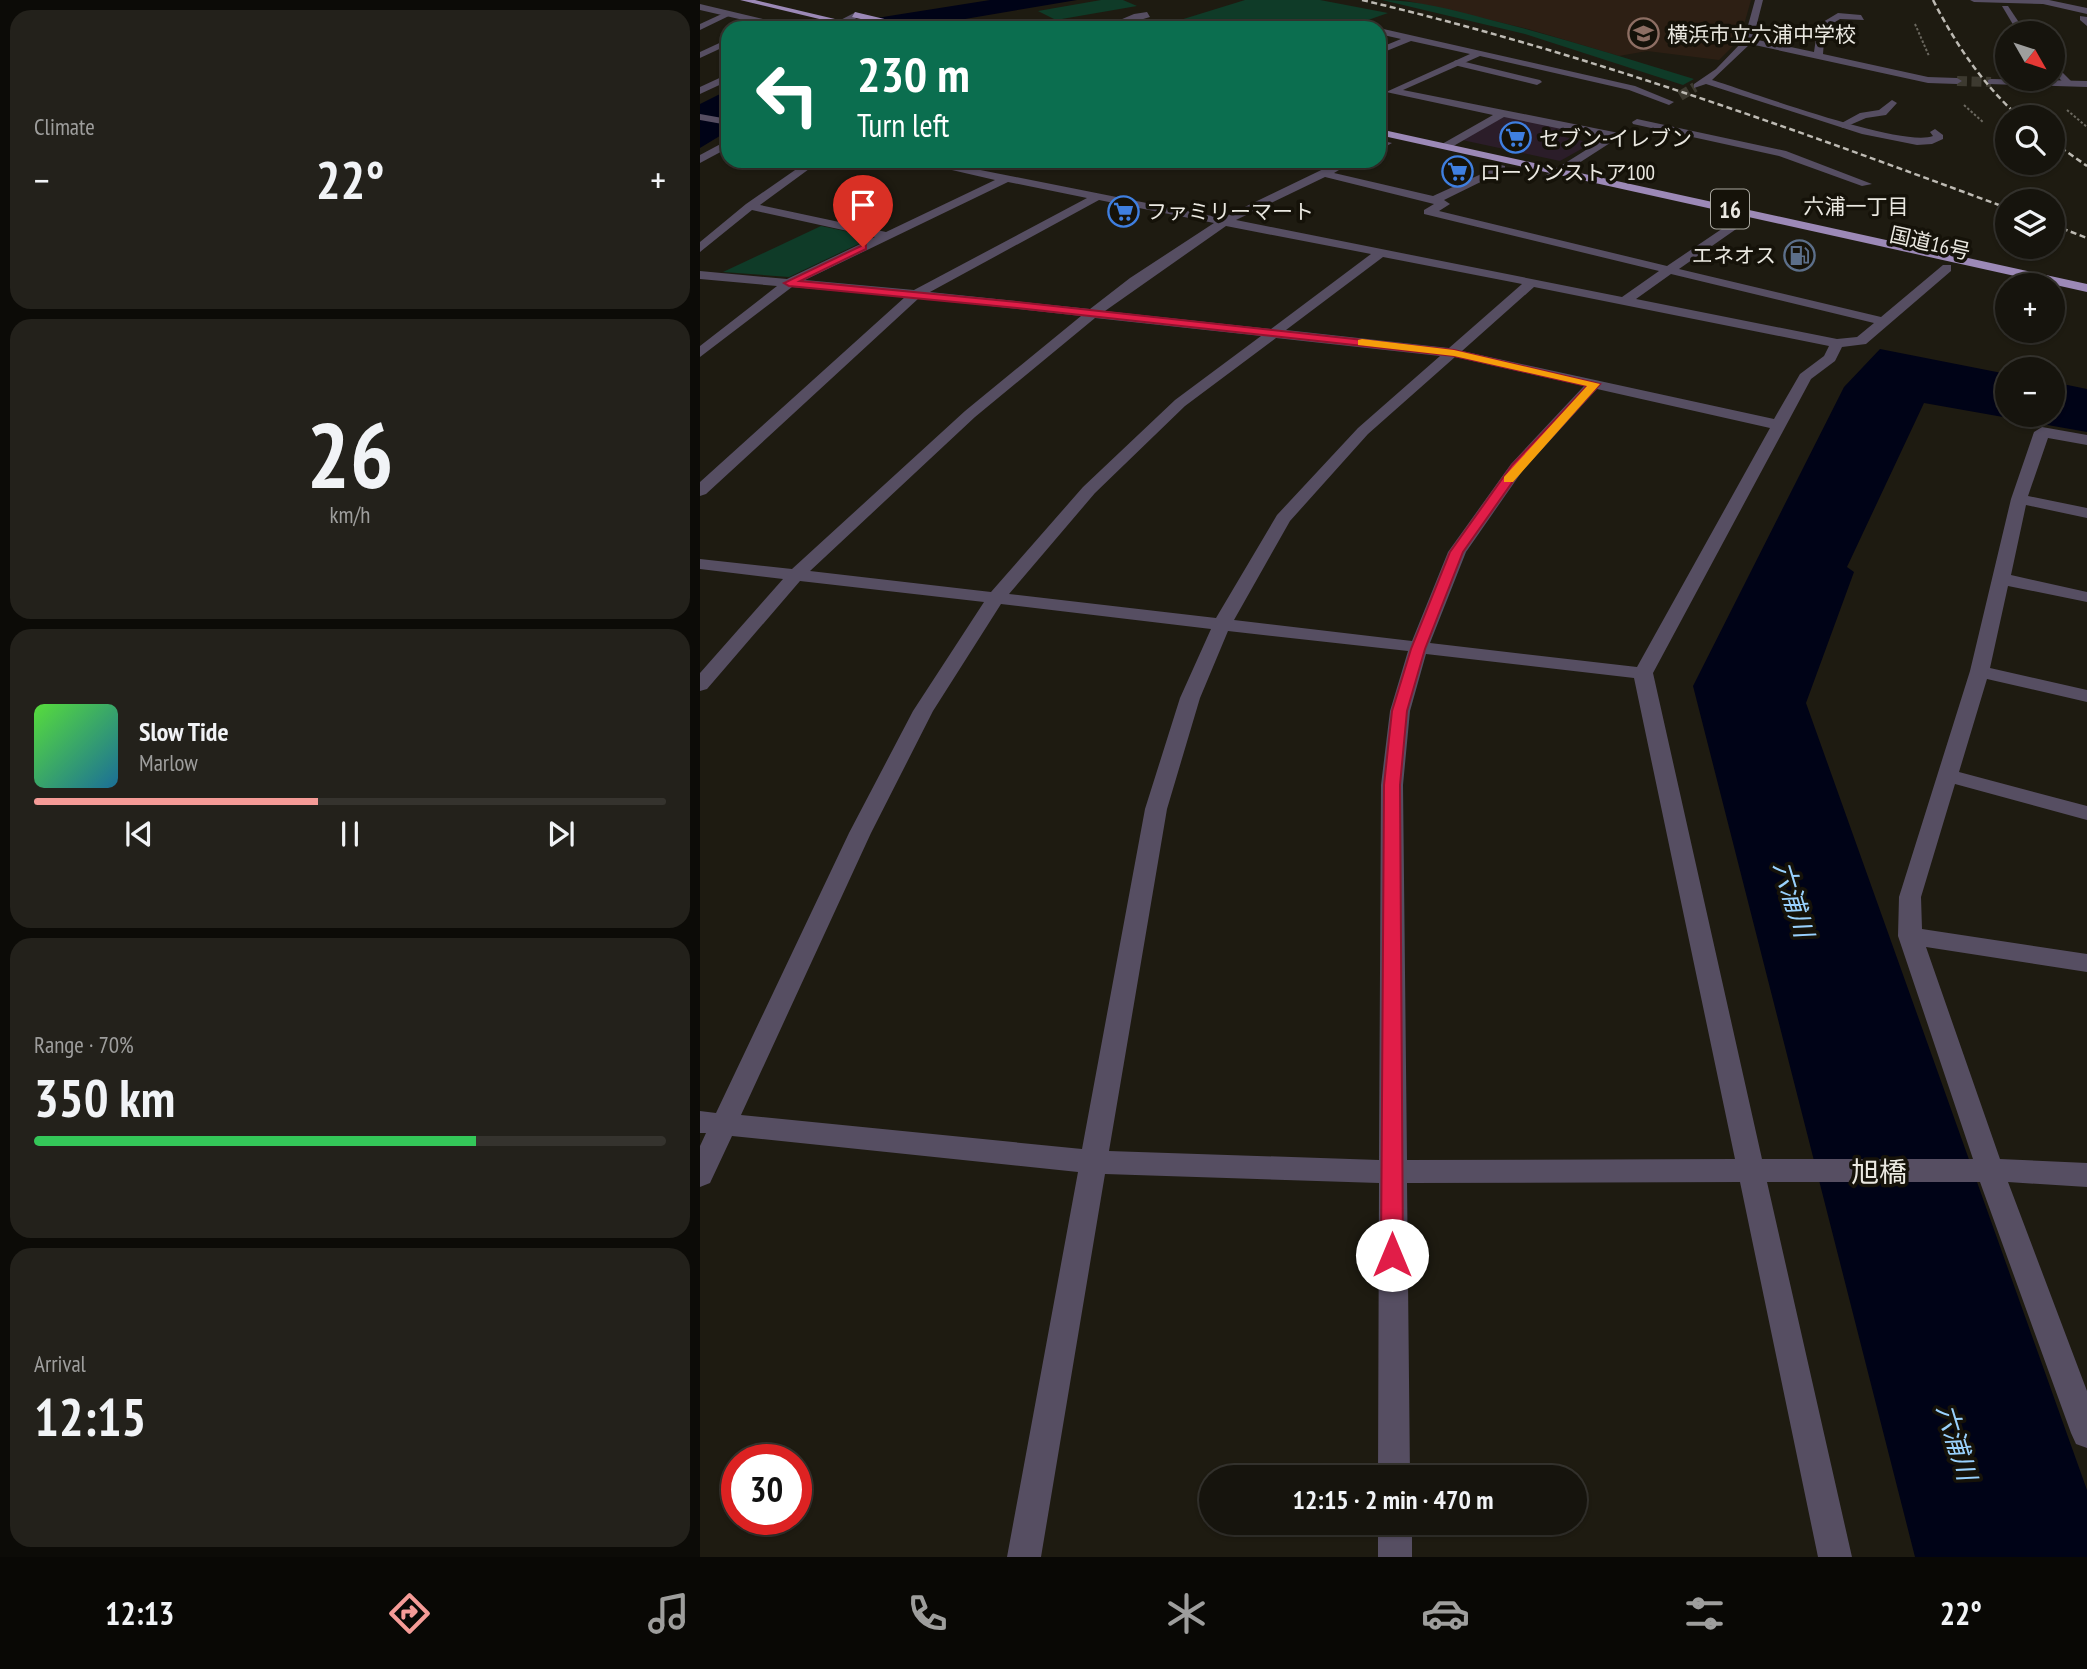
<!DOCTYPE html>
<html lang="en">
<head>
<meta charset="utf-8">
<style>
	body { margin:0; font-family:"PT Sans Narrow","Noto Sans JP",sans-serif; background:#23211b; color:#f1f3f6; height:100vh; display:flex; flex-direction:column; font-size:26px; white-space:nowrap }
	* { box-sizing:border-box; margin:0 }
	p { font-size:23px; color:#9e9e9d }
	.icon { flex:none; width:38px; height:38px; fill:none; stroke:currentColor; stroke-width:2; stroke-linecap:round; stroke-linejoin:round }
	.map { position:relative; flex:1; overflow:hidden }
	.panel { display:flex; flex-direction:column; gap:10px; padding:10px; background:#0c0b07; width:700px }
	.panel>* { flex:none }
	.banner { position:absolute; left:21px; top:21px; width:665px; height:147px; border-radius:21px; box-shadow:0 2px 5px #0004,0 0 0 2px #35332e; background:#0b6e4f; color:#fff; overflow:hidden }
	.needle { width:46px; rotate:129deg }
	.buttons { position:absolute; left:1295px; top:21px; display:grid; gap:14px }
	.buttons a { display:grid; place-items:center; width:70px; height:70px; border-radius:50%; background:#16140d; box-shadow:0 2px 5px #0004,0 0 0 2px #35332e; font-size:35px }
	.speed { position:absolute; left:21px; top:1444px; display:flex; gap:14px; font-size:35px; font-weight:700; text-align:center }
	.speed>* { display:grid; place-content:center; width:91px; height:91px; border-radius:50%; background:#16140d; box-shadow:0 2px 5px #0004,0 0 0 2px #35332e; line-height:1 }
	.speed .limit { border:10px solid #d22; background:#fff; color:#111 }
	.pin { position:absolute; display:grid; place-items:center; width:60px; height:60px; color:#fff; margin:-72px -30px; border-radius:50% 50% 50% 0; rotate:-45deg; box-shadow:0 0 7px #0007 }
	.pin .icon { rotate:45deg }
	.me { position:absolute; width:77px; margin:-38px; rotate:0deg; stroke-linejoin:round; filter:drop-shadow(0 0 5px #0008) }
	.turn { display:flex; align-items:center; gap:24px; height:147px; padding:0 21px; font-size:32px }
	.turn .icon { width:91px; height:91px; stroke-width:2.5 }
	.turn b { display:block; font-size:49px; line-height:60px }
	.big { font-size:52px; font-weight:700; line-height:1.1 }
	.panel .widget { flex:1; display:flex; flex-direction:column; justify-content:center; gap:10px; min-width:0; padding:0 24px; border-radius:21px; background:#23211b }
	.panel .dial { align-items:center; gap:0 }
	.dial b { font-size:91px; line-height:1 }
	.song { display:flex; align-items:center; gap:21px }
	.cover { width:84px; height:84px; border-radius:10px; background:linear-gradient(135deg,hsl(110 70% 55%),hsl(200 70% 35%)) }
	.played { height:7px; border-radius:4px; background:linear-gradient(90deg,#f59b97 45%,#35332e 45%) }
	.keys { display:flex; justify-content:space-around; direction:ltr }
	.heat { display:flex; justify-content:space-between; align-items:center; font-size:38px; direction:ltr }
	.charge { height:10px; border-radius:5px; background:linear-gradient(90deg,#34c759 70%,#35332e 0) }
	.trip { position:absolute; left:499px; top:1465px; width:388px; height:70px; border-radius:35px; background:#16140d; box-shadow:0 2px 5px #0004,0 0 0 2px #35332e; font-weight:700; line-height:70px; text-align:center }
	.dock { display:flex; height:112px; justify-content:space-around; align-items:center; background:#090805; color:#9e9e9d }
	.dock .icon { width:49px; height:49px }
	.dock .selected { color:#f59b97 }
	.dock b { font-size:32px; color:#f1f3f6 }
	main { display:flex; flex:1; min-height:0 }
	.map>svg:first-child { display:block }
	.commercial { fill:#2b1d29 }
	.education { fill:#2d1f14 }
	.green { fill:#0f3b28 }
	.water { fill:#000317 }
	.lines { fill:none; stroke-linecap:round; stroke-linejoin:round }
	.minor-tunnel { stroke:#3d3a30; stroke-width:10; stroke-dasharray:10 4.5; stroke-linecap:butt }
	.path { stroke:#6b685f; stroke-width:2; stroke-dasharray:2.5 2; stroke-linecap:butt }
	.service { fill:#564e62; fill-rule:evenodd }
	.minor { fill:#564e62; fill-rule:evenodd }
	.tertiary { fill:#564e62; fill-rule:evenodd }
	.trunk { fill:#9c89b7; fill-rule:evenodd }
	.rail { stroke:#bdbab3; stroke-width:2.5; stroke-dasharray:6 3.5; stroke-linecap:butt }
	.route { fill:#e11d48; stroke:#92132f; stroke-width:2 }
	.slow { fill:#f59e0b }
	.labels { text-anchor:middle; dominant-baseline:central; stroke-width:7; stroke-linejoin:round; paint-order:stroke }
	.far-poi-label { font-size:21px; fill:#eae8e1; stroke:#151209; text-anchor:start }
	.far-neighbourhood-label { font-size:21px; fill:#eae8e1; stroke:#151209 }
	.far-street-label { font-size:21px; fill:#eae8e1; stroke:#151209 }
	.shield { fill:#151209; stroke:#aaa8a0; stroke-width:2 }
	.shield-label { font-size:23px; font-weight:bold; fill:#eae8e1 }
	.water-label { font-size:26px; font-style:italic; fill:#99d1fd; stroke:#151209 }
	.near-street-label { font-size:28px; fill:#eae8e1; stroke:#151209 }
</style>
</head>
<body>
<main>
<section class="panel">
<div class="widget"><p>Climate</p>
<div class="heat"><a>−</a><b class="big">22°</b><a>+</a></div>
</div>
<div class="widget dial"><b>26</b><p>km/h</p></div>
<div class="widget">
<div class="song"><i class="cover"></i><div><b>Slow Tide</b><p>Marlow</p></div></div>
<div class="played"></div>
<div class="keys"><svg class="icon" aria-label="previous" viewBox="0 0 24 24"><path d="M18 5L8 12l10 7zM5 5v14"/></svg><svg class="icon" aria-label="pause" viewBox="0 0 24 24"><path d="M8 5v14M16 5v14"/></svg><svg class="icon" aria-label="next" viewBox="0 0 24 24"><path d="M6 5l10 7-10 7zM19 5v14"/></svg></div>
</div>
<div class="widget"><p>Range · 70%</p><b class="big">350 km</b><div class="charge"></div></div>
<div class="widget"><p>Arrival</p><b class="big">12:15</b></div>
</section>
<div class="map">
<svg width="1387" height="1557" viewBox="0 0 1387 1557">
	<rect width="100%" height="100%" fill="#1e1b11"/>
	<path class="commercial" d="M 805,116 L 871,130 L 860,136 L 892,143 L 860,161 L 762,140 Z"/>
	<path class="education" d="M 704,0 L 1051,0 L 1040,39 L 1019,60 L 947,51 L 919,56 L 828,29 Z"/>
	<g class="green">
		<path d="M 401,0 L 423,0 L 437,6 L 356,20 L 338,11 Z"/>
		<path d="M 545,0 L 620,0 L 688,13 L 651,26 L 622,28 L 508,28 L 477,21 Z"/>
		<path d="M 682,0 C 718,0 753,10 787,19 C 857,36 925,58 994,79 L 983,85 L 825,34 Z"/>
		<path d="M 121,226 L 173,237 L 89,277 L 23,272 Z"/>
	</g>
	<g class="water">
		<path d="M 290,0 L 377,0 L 212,28 L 153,28 L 170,19 Z"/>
		<path d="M 28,90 L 28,131 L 0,148 L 0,104 Z"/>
		<path d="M 1180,349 L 1307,374 L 1307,415 L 1353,415 L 1353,382 L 1387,389 L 1387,432 L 1224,403 L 1147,567 L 1154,572 L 1106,703 L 1387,1490 L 1387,1557 L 1215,1557 L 993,686 L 1144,387 Z"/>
	</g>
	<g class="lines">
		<g class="minor-tunnel">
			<path d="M 1257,81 L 1291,82"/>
			<path d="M 980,96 L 995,87"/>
		</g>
		<g class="path">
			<path d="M 1215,24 L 1229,56"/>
			<path d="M 1264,105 L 1284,123"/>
			<path d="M 1367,110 L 1387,127"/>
		</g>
		<g class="service">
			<path d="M 1302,6 L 1308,6 L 1326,33 L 1318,33 Z"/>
			<path d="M 26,12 L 33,14 L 0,30 L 0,24 Z"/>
			<path d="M 447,12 L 450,17 L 413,28 L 401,28 L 434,14 Z"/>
			<path d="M 1380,16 L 1387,17 L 1387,26 L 1380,20 Z"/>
			<path d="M 757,60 L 840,80 L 842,82 L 837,85 L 754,65 L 754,61 Z"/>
			<path d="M 1353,63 L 1372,82 L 1372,86 L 1366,86 L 1353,71 Z"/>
			<path d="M 1192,100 L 1197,103 L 1186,115 L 1166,118 L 1143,128 L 1138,125 L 1160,113 L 1179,110 Z"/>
		</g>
		<g class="minor">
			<path d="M 1055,0 L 1063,0 L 1053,39 L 1114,52 L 1118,25 L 1138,13 L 1161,15 L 1164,20 L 1140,19 L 1125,28 L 1123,54 L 1228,77 L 1257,78 L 1262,81 L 1257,84 L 1228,83 L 1050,44 L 1012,80 C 1051,92 1202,148 1233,136 L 1230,132 L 1235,129 L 1243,135 L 1243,139 L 1232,144 L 1217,145 L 1162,134 L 1006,84 L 994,88 L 994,84 L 1016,69 L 1044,40 Z"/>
			<path d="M 1270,0 L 1349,0 L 1387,8 L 1387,14 L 1343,4 L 1274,2 Z"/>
			<path d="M 0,4 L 92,26 L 93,28 L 78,28 L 0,10 Z"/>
			<path d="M 679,28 L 935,86 L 974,102 L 969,105 L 929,90 L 780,56 L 703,90 L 924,134 L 851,181 L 843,181 L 843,177 L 905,138 L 804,117 L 750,148 L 742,148 L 742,144 L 793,115 L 686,92 L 770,54 L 711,41 L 679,54 L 679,48 L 701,39 L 679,34 Z"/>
			<path d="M 28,39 L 28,45 L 0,58 L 0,52 Z"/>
			<path d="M 1291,79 L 1387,81 L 1387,87 L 1288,84 L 1288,80 Z"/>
			<path d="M 0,114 L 28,119 L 28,125 L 0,120 Z"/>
			<path d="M 937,119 L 1086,151 L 1172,184 L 1162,186 L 1079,156 L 933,124 L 932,122 Z"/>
			<path d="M 28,140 L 28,148 L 0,163 L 0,155 Z"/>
			<path d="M 683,141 L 692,143 L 679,150 L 679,143 Z"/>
			<path d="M 108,161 L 120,161 L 60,205 L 186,232 L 295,180 L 213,161 L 235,161 L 522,218 L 640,161 L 654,161 L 634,173 L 733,196 L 801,165 L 805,166 L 805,170 L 744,200 L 750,204 L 739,211 L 967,266 L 1038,218 L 1042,219 L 1042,225 L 979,269 L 1181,317 L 1243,265 L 1251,265 L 1251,271 L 1166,344 L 1142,347 L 1135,361 L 1111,379 L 953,673 L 1062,1159 L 1273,1159 L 1198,936 L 1199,897 L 1270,671 L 1311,499 L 1334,432 L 1342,427 L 1387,435 L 1387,445 L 1348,438 L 1328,496 L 1387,508 L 1387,518 L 1326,505 L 1311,575 L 1387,592 L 1387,602 L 1308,586 L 1290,668 L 1387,690 L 1387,702 L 1287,679 L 1259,772 L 1387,806 L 1387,820 L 1255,784 L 1221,897 L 1222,929 L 1387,954 L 1387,972 L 1226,947 L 1300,1159 L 1387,1163 L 1387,1187 L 1308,1182 L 1387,1391 L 1387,1448 L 1376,1444 L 1371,1433 L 1280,1182 L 1067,1182 L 1152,1557 L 1118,1557 L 1040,1182 L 707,1183 L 710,1477 L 678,1477 L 679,1183 L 405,1174 L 341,1557 L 307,1557 L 378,1172 L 32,1136 L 10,1183 L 0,1187 L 0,1146 L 6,1133 L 0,1133 L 0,1111 L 16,1113 L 149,833 L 213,711 L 284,602 L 100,581 L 7,689 L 0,691 L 0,673 L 83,579 L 0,569 L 0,559 L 92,569 L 265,411 L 381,316 L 219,298 L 6,494 L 0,496 L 0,482 L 205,297 L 92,287 L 0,357 L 0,346 L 77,286 L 0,279 L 0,271 L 87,279 L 175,237 L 52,210 L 0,252 L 0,242 L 46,204 ZM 625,177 L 734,204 L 724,210 L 724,214 L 959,271 L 922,297 L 536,220 ZM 308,182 L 387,198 L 214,290 L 105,280 ZM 399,200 L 514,223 L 430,278 L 390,309 L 230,292 ZM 526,226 L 671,254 L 571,329 L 405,311 ZM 683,257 L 822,284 L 749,348 L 586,330 ZM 971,274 L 1174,323 L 1157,337 L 1137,339 L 936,299 ZM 834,287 L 1129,346 L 1124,356 L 1100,374 L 1074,419 L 762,351 ZM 395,318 L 561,336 L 475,400 L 383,487 L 291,592 L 110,571 L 275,417 ZM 576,338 L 740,356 L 658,428 L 577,515 L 516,618 L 309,594 L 395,493 L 485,406 ZM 755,357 L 884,386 L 811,464 L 748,552 L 712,641 L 534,620 L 590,521 L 668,434 ZM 897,389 L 1070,428 L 937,667 L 730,643 L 766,552 L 823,470 ZM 301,604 L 511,629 L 480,698 L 445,809 L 382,1149 L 41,1115 L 171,833 L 233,711 ZM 528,631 L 708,651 L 690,711 L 681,785 L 679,1160 L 409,1151 L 467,809 L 500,698 ZM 726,654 L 934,678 L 1035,1159 L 707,1160 L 703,785 L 710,711 Z"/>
			<rect x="678" y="1522" width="34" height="35"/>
		</g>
		<g class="tertiary">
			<path d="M 156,12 L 159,17 L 136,28 L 125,28 Z"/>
			<path d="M 28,74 L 28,81 L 0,94 L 0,87 Z"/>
		</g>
		<g class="trunk">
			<path d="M 40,0 L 55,0 L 173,28 L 157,28 Z"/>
			<path d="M 155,12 L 214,26 L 215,28 L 200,28 L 152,17 Z"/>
			<path d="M 679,129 L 1387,284 L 1387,292 L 679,135 Z"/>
		</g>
		<g class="rail">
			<path d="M 662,0 C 883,52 1094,129 1307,208"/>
			<path d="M 1233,0 C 1256,45 1282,83 1319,117"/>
			<path d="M 1353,142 L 1387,166"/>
			<path d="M 1353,225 L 1387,238"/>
		</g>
	</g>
	<path class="route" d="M 163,245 L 166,245 L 166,249 L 100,281 L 317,302 L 754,350 L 900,384 L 821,470 L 763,552 L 725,649 L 707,711 L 700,785 L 703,1255 L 700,1262 L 692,1265 L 685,1262 L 681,1255 L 684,785 L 692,711 L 711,649 L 750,552 L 812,465 L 887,386 L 754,356 L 317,308 L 89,286 L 84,283 Z"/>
	<path class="slow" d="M 662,339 L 754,350 L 900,384 L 813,482 L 804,482 L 804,477 L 887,386 L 754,356 L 658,345 L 658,340 Z"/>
	<defs>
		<symbol id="school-ring" viewBox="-11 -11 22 22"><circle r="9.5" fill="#151209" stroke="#8d6e63" stroke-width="1.5"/><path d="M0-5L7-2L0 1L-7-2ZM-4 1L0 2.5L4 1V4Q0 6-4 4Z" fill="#8d6e63"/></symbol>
		<symbol id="supermarket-ring" viewBox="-11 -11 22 22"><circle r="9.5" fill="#151209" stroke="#3f7fe0" stroke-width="1.5"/><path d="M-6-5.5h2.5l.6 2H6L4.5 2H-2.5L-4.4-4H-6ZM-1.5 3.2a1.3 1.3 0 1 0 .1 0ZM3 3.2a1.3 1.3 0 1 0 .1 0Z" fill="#3f7fe0"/></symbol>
		<symbol id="fuel-ring" viewBox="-11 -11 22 22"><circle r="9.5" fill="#151209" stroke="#5c6f8a" stroke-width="1.5"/><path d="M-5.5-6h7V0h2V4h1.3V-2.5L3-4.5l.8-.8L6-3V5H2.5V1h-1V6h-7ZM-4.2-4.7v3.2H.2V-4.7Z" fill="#5c6f8a"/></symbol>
	</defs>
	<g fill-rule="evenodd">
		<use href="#school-ring" x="926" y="16" width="35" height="35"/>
		<use href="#supermarket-ring" x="798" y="120" width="35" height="35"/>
		<use href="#supermarket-ring" x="740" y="154" width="35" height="35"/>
		<use href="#supermarket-ring" x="406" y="194" width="35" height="35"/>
		<use href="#fuel-ring" x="1082" y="238" width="35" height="35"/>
	</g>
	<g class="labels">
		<g class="far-poi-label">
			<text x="967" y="34">横浜市立六浦中学校</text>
			<text x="839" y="138">セブン-イレブン</text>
			<text x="780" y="172">ローソンストア100</text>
			<text x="446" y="211">ファミリーマート</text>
			<text x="1076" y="255" text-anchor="end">エネオス</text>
		</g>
		<g class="far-neighbourhood-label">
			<text x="1156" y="206">六浦一丁目</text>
		</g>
		<g class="far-street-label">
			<text transform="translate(1230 243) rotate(13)">国道16号</text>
		</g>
		<rect class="shield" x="1011" y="189.5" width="38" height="39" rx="5"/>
		<g class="shield-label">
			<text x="1030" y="209">16</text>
		</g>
		<g class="water-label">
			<text transform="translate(1094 899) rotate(73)">六浦川</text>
			<text transform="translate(1257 1442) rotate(73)">六浦川</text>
		</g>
		<g class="near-street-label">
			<text x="1179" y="1171">旭橋</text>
		</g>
	</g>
</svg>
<div class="buttons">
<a><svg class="needle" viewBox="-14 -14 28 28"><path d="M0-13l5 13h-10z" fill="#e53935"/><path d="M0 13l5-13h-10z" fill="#9e9e9d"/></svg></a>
<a><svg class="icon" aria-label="search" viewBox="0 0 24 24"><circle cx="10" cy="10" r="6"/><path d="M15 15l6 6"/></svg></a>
<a><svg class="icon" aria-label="layers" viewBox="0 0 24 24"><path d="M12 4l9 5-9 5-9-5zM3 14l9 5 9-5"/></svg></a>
<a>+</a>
<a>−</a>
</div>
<div class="speed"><div class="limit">30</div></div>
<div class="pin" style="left:163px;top:247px;background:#d93025"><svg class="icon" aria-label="arrive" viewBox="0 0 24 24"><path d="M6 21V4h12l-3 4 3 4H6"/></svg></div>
<svg class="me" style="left:692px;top:1255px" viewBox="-20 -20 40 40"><circle r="19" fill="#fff"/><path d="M0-13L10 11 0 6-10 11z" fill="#e11d48"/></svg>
<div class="trip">12:15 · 2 min · 470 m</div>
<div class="banner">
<div class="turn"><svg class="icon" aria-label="left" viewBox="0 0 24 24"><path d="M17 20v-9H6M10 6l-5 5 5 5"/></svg><div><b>230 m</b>Turn left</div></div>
</div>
</div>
</main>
<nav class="dock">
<b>12:13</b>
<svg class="icon selected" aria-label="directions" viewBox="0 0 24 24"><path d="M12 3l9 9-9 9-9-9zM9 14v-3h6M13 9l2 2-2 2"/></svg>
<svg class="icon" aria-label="music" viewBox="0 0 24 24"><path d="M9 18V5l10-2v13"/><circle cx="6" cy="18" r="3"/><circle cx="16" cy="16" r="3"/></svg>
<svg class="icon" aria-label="phone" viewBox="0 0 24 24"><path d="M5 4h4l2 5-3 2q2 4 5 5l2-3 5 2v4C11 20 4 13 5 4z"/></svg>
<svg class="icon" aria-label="climate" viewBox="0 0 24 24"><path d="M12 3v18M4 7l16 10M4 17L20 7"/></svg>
<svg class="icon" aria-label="car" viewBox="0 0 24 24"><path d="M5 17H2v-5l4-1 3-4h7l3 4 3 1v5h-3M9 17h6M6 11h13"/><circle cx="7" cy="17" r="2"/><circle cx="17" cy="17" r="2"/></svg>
<svg class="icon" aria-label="filters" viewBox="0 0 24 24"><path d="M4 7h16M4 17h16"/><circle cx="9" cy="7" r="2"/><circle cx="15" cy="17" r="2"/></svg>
<b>22°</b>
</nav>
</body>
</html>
